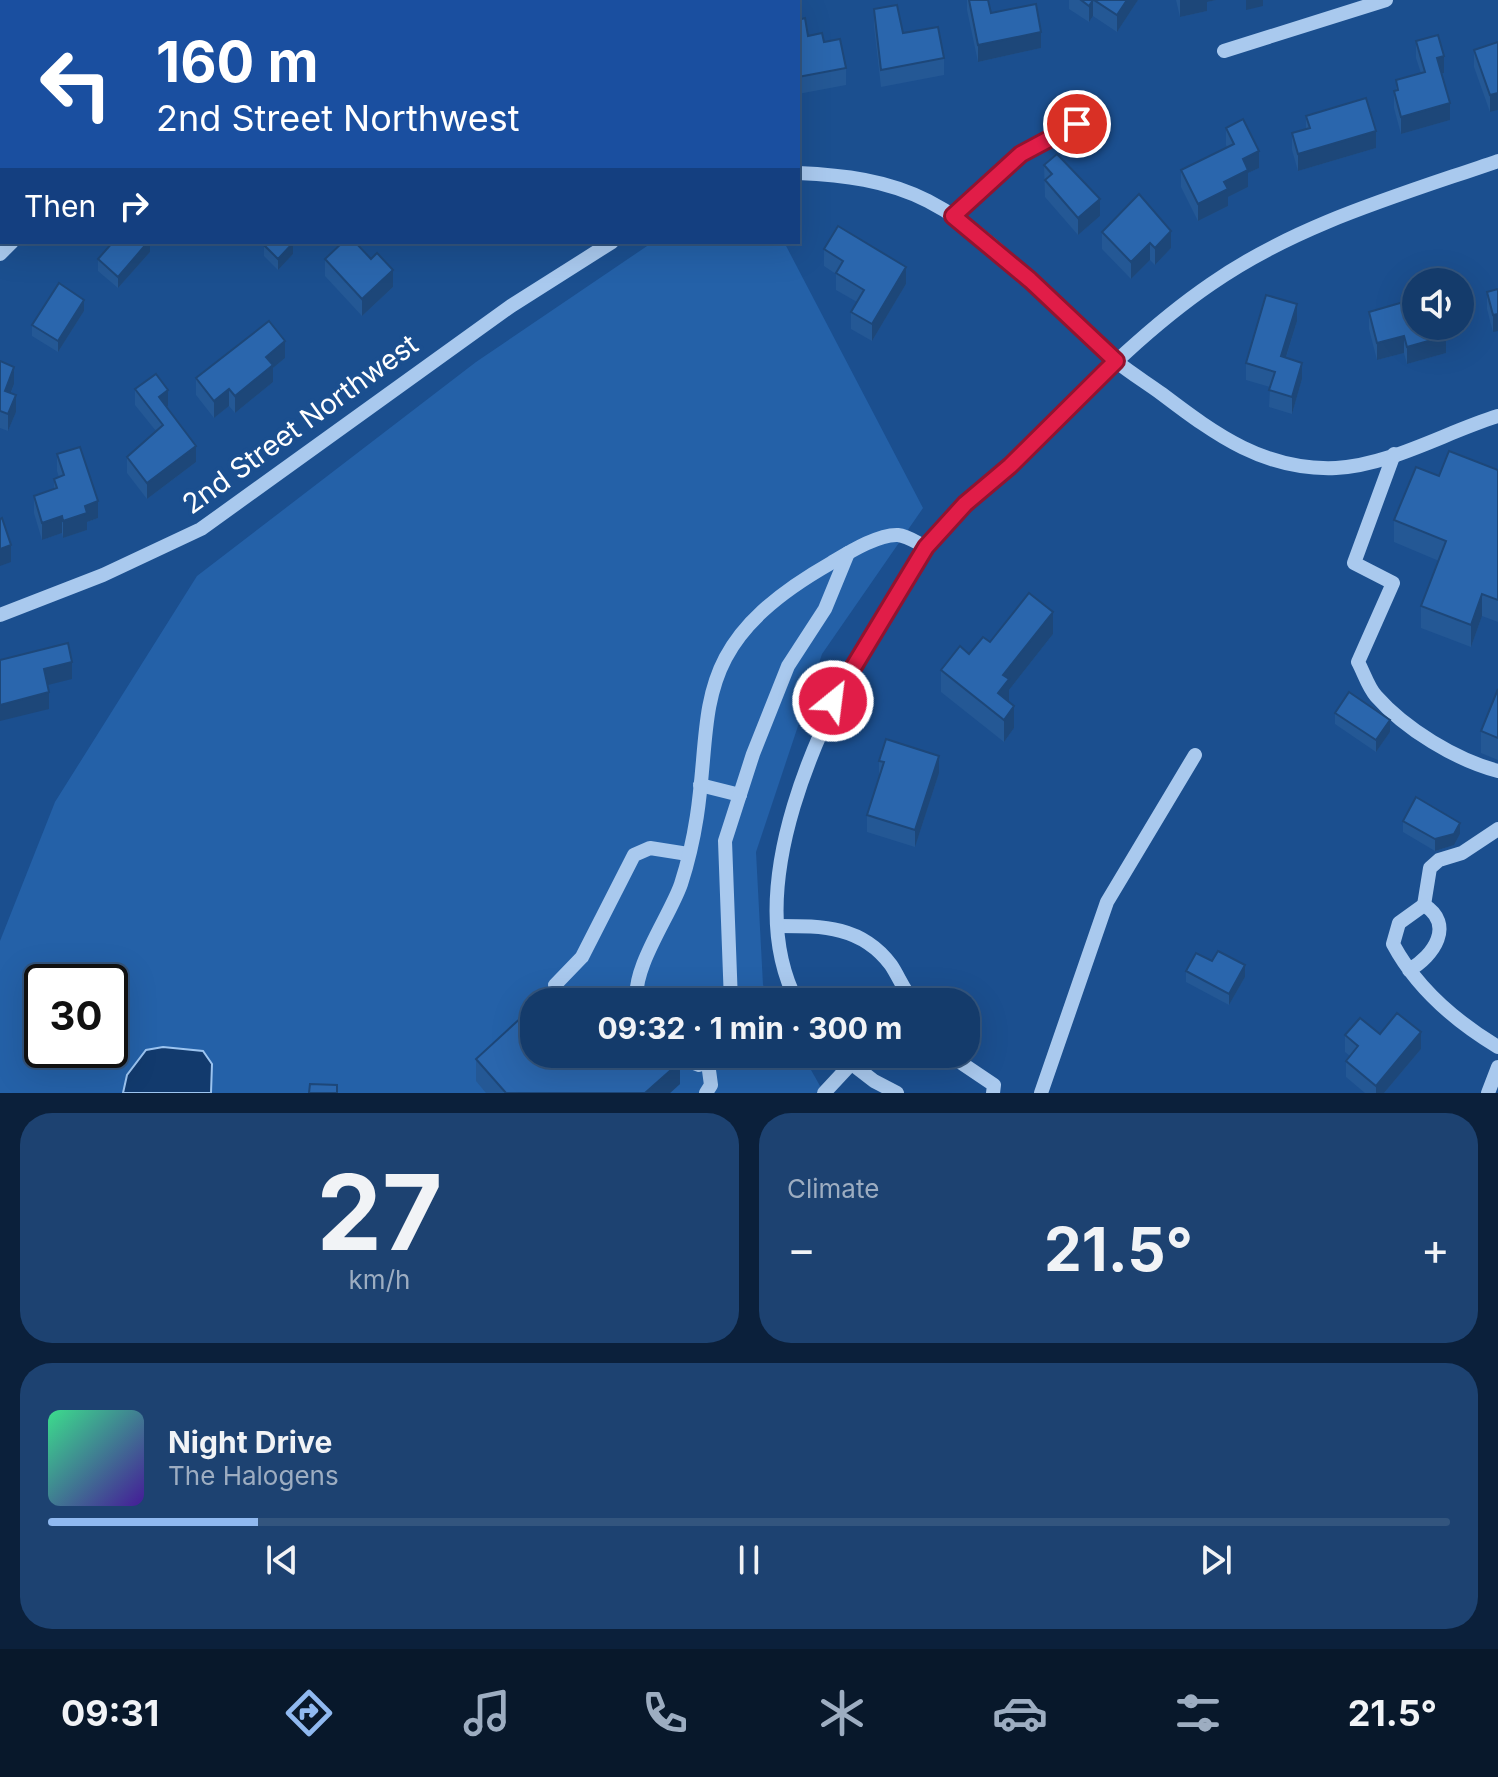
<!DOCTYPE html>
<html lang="en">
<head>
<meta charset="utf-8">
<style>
	body { margin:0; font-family:Inter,sans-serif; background:#1d4271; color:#f1f3f6; height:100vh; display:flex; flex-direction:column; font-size:30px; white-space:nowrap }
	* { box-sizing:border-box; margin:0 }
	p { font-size:26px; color:#9dadc1 }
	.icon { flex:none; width:44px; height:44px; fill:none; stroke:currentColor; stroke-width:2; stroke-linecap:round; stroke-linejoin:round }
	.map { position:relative; height:1093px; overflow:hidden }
	.panel { display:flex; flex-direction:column; gap:20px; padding:20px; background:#0b203b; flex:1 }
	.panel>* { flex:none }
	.hud { position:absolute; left:0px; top:0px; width:800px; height:244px; box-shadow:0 8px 32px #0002,0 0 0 2px #33557e; background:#1a4fa0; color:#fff; overflow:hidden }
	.fabs { position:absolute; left:1402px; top:268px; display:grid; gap:16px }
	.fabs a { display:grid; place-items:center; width:72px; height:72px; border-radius:50%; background:#143b6b; box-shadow:0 8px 32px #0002,0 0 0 2px #33557e; font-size:40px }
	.speed { position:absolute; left:24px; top:964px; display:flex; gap:16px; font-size:40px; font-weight:700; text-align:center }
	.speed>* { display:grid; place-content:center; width:104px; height:104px; border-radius:50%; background:#143b6b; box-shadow:0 8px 32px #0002,0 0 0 2px #33557e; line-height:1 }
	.speed .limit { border:4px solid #111; border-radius:12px; background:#fff; color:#111 }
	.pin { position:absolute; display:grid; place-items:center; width:68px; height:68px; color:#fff; margin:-34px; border:4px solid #fff; border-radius:50%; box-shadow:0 2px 8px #0007 }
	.me { position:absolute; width:88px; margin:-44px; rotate:29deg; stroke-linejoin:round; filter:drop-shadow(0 0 6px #0008) }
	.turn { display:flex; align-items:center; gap:28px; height:168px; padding:0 24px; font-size:36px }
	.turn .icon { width:104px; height:104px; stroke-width:2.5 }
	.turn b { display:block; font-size:56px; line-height:68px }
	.then { display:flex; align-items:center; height:76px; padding:0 24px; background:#0003; gap:16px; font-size:30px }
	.big { font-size:60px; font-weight:700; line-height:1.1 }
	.panel .widget { flex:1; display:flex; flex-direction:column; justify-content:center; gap:12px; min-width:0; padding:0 28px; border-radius:32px; background:#1d4271 }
	.panel .dial { align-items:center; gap:0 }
	.dial b { font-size:104px; line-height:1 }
	.song { display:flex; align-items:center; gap:24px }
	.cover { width:96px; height:96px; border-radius:12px; background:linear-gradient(135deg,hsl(150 70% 55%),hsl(260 70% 35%)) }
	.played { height:8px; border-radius:4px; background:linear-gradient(90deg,#90b9f0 15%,#33557e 15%) }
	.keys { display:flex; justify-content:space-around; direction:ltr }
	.heat { display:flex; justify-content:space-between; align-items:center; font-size:44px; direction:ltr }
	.panel .tiles { flex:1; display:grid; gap:20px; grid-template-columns:1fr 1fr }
	.widget:last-child { grid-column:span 2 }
	.trip { position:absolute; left:520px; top:988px; width:460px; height:80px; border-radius:32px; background:#143b6b; box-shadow:0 8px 32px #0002,0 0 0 2px #33557e; font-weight:700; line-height:80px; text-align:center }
	.dock { display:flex; height:128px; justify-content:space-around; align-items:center; background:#08182b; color:#9dadc1 }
	.dock .icon { width:56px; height:56px }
	.dock .current { color:#90b9f0 }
	.dock b { font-size:36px; color:#f1f3f6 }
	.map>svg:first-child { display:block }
	.green { fill:#2461a8; fill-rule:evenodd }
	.water { fill:#123a6d; stroke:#9cc4f0; stroke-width:2 }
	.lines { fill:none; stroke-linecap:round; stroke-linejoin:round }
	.minor { stroke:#a9c9ee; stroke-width:14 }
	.wall { fill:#245895 }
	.shaded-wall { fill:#1d4779 }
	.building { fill:#2a66ad; stroke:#1d4779; stroke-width:2 }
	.route-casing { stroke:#92132f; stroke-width:20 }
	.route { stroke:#e11d48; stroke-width:14 }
	.labels { text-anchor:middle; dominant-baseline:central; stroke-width:8; stroke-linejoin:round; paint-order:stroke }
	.street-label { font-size:28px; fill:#fff; stroke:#1b4f8f }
</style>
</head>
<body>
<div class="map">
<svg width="1498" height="1093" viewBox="0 0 1498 1093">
	<rect width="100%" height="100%" fill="#1b4f8f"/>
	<path class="green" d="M 653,242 L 784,242 L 923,508 L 822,654 L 756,852 L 763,985 L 773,1002 L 534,1002 L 534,1054 L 802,1054 L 824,1093 L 0,1093 L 0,941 L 55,802 L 197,576 L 476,362 ZM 42,982 L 110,982 L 110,1050 L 42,1050 Z"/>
	<path class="water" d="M 163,1047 L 203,1051 L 212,1064 L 211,1093 L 123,1093 L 127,1075 L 146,1050 Z"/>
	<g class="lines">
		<g class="minor">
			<path d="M 254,2 L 256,0"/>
			<path d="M 1224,51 L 1386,0"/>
			<path d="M 798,173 C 843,175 887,180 928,201 C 1002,239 1053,310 1117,362 C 1132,374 1147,383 1162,394 C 1216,435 1265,471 1336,468 C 1391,465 1446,432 1498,416"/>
			<path d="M 953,216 L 1021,154 L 1077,124"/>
			<path d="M 0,254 L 12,242"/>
			<path d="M 1394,454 L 1354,563 L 1393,583 L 1358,662 C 1364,673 1368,687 1376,696 C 1405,729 1456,760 1498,771"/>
			<path d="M 0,615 L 103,575 L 201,529 L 511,306 L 612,242"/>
			<path d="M 700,785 L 740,795"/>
			<path d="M 1424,905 L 1430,868 L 1439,860 L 1462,853 L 1498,829"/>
			<path d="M 779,926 C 823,926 862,926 891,965 C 899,977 904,991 914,1002"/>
			<path d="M 1409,970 C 1434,956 1455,924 1424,905 L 1399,923 L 1393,944 C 1417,989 1455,1021 1498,1047"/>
			<path d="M 555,985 L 582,957 L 634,855 L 650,848 L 688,854"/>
			<path d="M 637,1002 C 631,969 670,916 681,884 C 730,732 659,661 831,563 C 848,553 878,534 898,535 C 908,536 917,543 926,547"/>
			<path d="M 731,1002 L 725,841 L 753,754 L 788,666 L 825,609 L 848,553"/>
			<path d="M 797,1002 C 738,888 820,720 879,622 C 894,597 909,568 928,545 C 954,514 985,490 1014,462 C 1077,400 1138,334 1211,284 C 1297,224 1400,195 1498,161"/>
			<path d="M 839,1054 L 874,1081 L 897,1093"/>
			<path d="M 948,1054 L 994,1085 L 993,1093"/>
			<path d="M 676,1056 L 699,1065 L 723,1054"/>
			<path d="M 706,1093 L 711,1085 L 708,1063"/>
			<path d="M 824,1093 L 851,1064"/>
			<path d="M 1041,1093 L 1107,902 L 1195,755"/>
			<path d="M 1488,1093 L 1498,1067"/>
		</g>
	</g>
	<g class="wall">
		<path d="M 40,0 L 57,0 L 56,2 L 44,2 Z"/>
		<path d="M 967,0 L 988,0 L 991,13 L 1041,48 L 978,62 L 967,10 Z"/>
		<path d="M 1069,0 L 1138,0 L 1117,32 L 1093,16 L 1089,22 L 1069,9 Z"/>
		<path d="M 1176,0 L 1216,0 L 1207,2 L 1207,11 L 1180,17 Z"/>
		<path d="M 874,9 L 903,33 L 944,58 L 944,75 L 881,87 L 874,26 Z"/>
		<path d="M 2,19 L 2,95 L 0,94 L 0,24 Z"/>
		<path d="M 798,20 L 808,36 L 824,42 L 846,68 L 846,85 L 798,94 Z"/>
		<path d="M 1416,41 L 1444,73 L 1442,74 L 1450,120 L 1401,134 L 1394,108 L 1394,91 L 1396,91 L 1396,80 L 1421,73 L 1416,58 Z"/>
		<path d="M 1498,42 L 1498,110 L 1490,112 L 1474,67 L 1474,50 Z"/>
		<rect x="0" y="102" width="2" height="76"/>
		<path d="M 1306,116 L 1376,148 L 1298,171 L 1292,150 L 1292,133 L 1306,129 Z"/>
		<path d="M 1226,128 L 1259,168 L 1248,173 L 1248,187 L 1228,197 L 1228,206 L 1198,221 L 1181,187 L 1181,170 L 1227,147 L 1226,145 Z"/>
		<path d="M 1044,165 L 1100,216 L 1078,235 L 1045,197 Z"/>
		<path d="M 1102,232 L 1171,248 L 1155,265 L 1150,260 L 1131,279 L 1102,249 Z"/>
		<path d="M 150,242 L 150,252 L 118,288 L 98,271 L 98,259 Z"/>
		<path d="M 264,245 L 293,254 L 278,270 L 264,256 Z"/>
		<path d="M 824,249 L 906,284 L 872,341 L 851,329 L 851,312 L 857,302 L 836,290 L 836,274 L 824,266 Z"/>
		<path d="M 325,259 L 371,259 L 393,287 L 362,316 L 325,276 Z"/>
		<path d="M 1498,289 L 1493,332 L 1487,309 L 1487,292 Z"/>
		<path d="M 1410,310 L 1446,353 L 1407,364 L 1404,353 L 1377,360 L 1369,329 L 1369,312 Z"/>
		<path d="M 84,311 L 58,352 L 32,336 L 32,325 Z"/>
		<path d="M 1297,321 L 1286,358 L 1302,379 L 1292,414 L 1269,407 L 1270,387 L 1246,380 L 1246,363 Z"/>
		<path d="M 285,358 L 273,368 L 273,382 L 235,413 L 229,406 L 214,418 L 196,395 L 196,378 Z"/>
		<path d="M 0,361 L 14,384 L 11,393 L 16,412 L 8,431 L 0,428 Z"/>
		<path d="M 135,389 L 168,406 L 167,407 L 196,462 L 147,499 L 127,473 L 127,457 L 156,431 L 135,405 Z"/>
		<path d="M 57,454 L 98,518 L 87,522 L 87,530 L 63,538 L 62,533 L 42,540 L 34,513 L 34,496 L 54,489 L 54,479 L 59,477 L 57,471 Z"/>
		<path d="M 1498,470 L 1498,622 L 1482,616 L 1471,647 L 1421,628 L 1421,606 L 1439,561 L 1394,542 L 1394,520 L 1439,476 Z"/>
		<path d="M 1053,634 L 1009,690 L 1009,702 L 1014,728 L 1004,742 L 941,692 L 941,670 L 990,642 Z"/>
		<path d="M 1498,689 L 1498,760 L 1481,753 L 1481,731 Z"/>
		<path d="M 1335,713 L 1390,732 L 1376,752 L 1335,724 Z"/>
		<path d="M 879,761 L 939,773 L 915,847 L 867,832 L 867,815 L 879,778 Z"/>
		<path d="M 1403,821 L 1460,834 L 1454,845 L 1435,851 L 1403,832 Z"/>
		<path d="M 1186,971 L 1245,977 L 1229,1005 L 1186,982 Z"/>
		<path d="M 529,1022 L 680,1084 L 670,1093 L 486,1093 L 476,1081 L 476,1059 Z"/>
		<path d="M 1380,1034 L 1421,1049 L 1384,1093 L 1365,1093 L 1346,1077 L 1346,1061 L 1350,1056 L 1345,1052 L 1345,1035 Z"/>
	</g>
	<g class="shaded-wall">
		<path d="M 400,0 L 425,0 L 422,2 L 397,2 Z"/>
		<path d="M 1093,0 L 1093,16 L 1089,22 L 1089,6 Z"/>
		<path d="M 1127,0 L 1138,0 L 1117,32 L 1117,15 Z"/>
		<path d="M 1180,0 L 1216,0 L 1207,2 L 1207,11 L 1180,17 Z"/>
		<path d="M 1246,0 L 1263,0 L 1263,6 L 1246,10 Z"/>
		<path d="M 1041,32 L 1041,48 L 978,62 L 978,45 Z"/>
		<path d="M 1444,56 L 1444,73 L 1437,75 L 1437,58 Z"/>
		<path d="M 1498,93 L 1498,110 L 1490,112 L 1490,95 Z"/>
		<path d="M 1450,103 L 1450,120 L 1401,134 L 1401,117 Z"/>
		<path d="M 1376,131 L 1376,148 L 1298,171 L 1298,154 Z"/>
		<path d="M 1259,151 L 1259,168 L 1248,173 L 1248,187 L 1228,197 L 1228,206 L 1198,221 L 1198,204 L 1224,182 L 1243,159 Z"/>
		<path d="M 1100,199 L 1100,216 L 1078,235 L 1078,218 Z"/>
		<path d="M 1171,231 L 1171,248 L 1155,265 L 1155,248 Z"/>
		<path d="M 148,242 L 150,242 L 150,252 L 118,288 L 118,277 Z"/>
		<path d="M 293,243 L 293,254 L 278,270 L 278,259 Z"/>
		<path d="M 1150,243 L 1150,260 L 1131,279 L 1131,262 Z"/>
		<path d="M 906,267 L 906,284 L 872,341 L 872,324 Z"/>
		<path d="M 393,270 L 393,287 L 362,316 L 362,299 Z"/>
		<path d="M 84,300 L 84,311 L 58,352 L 58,341 Z"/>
		<path d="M 1297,304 L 1297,321 L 1281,373 L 1281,356 Z"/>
		<path d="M 1498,314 L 1498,331 L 1493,332 L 1493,315 Z"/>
		<path d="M 1404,336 L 1404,353 L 1377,360 L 1377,343 Z"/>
		<path d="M 1446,336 L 1446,353 L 1407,364 L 1407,347 Z"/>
		<path d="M 285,341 L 285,358 L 273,368 L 273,382 L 235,413 L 235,396 L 266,357 Z"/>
		<path d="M 1302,363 L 1302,379 L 1292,414 L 1292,397 Z"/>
		<path d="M 14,367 L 14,384 L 5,408 L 5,391 Z"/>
		<path d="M 229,389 L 229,406 L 214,418 L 214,401 Z"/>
		<path d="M 168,390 L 168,406 L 159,413 L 159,397 Z"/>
		<path d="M 16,395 L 16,412 L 8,431 L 8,414 Z"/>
		<path d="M 196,446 L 196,462 L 147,499 L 147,483 Z"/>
		<path d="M 98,501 L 98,518 L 87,522 L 87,530 L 63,538 L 63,521 L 85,506 Z"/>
		<path d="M 62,516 L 62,533 L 42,540 L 42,523 Z"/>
		<path d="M 11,545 L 11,562 L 0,566 L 0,549 Z"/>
		<path d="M 1482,594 L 1482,616 L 1471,647 L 1471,625 Z"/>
		<path d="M 1053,612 L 1053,634 L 1009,690 L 1009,702 L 998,693 L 1003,675 Z"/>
		<path d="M 72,662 L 72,679 L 44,686 L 44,669 Z"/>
		<path d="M 49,692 L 49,709 L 0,721 L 0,705 Z"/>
		<path d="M 1014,706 L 1014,728 L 1004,742 L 1004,720 Z"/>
		<path d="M 1390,720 L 1390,732 L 1376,752 L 1376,740 Z"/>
		<path d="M 939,756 L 939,773 L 915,847 L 915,830 Z"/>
		<path d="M 1460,823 L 1460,834 L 1454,845 L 1435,851 L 1435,839 Z"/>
		<path d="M 1245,965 L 1245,977 L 1229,1005 L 1229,994 Z"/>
		<path d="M 1421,1032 L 1421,1049 L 1384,1093 L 1376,1093 L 1376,1086 Z"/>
		<path d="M 680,1062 L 680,1084 L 670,1093 L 645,1093 Z"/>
	</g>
	<g class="building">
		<path d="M 380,0 L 400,0 L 397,2 L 382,2 Z"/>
		<path d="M 969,0 L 988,0 L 991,13 L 1036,4 L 1041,32 L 978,45 Z"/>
		<path d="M 1081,0 L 1093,0 L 1089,6 Z"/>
		<path d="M 1094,0 L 1127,0 L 1117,15 Z"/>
		<path d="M 897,5 L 903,33 L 938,27 L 944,58 L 881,70 L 874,9 Z"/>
		<path d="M 805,18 L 808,36 L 822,33 L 824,42 L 840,39 L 846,68 L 798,77 L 798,20 Z"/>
		<path d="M 2,19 L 2,78 L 0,77 L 0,24 Z"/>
		<path d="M 1438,35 L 1444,56 L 1437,58 L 1450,103 L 1401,117 L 1394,91 L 1398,90 L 1396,80 L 1425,72 L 1416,41 Z"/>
		<path d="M 1498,42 L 1498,93 L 1490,95 L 1474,50 Z"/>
		<path d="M 1366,98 L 1376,131 L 1298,154 L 1292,133 L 1310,128 L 1306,116 Z"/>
		<rect x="0" y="102" width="2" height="59"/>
		<path d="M 1243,119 L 1259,151 L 1243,159 L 1248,170 L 1224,182 L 1228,189 L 1198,204 L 1181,170 L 1234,144 L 1226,128 Z"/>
		<path d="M 1057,154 L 1100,199 L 1078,218 L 1045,180 L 1052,174 L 1044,165 Z"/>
		<path d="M 1139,194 L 1171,231 L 1155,248 L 1150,243 L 1131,262 L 1102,232 Z"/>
		<path d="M 838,226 L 906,267 L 872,324 L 851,312 L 864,290 L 836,273 L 843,261 L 824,249 Z"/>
		<path d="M 113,242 L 148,242 L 118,277 L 98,259 Z"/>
		<path d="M 266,242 L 293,242 L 293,243 L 278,259 L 264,245 Z"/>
		<path d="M 343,242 L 355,242 L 371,259 L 377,253 L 393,270 L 362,299 L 325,259 Z"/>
		<path d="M 59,283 L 84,300 L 58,341 L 32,325 Z"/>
		<path d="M 1498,289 L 1498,314 L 1493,315 L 1487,292 Z"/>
		<path d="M 1266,295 L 1297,304 L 1281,356 L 1302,363 L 1292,397 L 1269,390 L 1275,372 L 1246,363 Z"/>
		<path d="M 1407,301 L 1410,310 L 1416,308 L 1416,326 L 1443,326 L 1446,336 L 1407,347 L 1404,336 L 1377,343 L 1369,312 Z"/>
		<path d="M 269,321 L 285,341 L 266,357 L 273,365 L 235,396 L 229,389 L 214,401 L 196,378 Z"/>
		<path d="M 0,361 L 14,367 L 5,391 L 16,395 L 8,414 L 0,411 Z"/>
		<path d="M 156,374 L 168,390 L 159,397 L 196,446 L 147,483 L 127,457 L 163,425 L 135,389 Z"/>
		<path d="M 80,447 L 98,501 L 85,506 L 87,513 L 63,521 L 62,516 L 42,523 L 34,496 L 57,488 L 54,479 L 64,475 L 57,454 Z"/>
		<path d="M 1449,451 L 1498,470 L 1498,600 L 1482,594 L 1471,625 L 1421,606 L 1446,541 L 1394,520 L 1416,467 L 1439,476 Z"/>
		<path d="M 2,518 L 11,545 L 0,549 L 0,519 Z"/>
		<path d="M 1029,593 L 1053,612 L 1003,675 L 1009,679 L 998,693 L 1014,706 L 1004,720 L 941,670 L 960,646 L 969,654 L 983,637 L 990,642 Z"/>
		<path d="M 68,643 L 72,662 L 44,669 L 49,692 L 0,705 L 0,660 Z"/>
		<path d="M 1498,689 L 1498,738 L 1481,731 Z"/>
		<path d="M 1349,692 L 1390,720 L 1376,740 L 1335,713 Z"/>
		<path d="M 886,739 L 939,756 L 915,830 L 867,815 L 884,762 L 879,761 Z"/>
		<path d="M 1416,797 L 1460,823 L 1454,834 L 1435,839 L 1403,821 Z"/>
		<path d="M 1218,951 L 1245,965 L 1229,994 L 1186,971 L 1196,953 L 1212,961 Z"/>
		<path d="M 1397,1013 L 1421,1032 L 1376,1086 L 1346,1061 L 1358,1046 L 1345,1035 L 1360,1018 L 1380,1034 Z"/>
		<path d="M 524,1015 L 529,1022 L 534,1017 L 534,1054 L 673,1054 L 680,1062 L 645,1093 L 506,1093 L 476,1059 Z"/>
		<path d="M 310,1084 L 337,1085 L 337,1093 L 309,1093 Z"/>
	</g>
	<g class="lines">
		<defs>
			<path id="route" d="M 833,701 L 926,547 L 965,504 L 1010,466 L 1116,361 L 1030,280 L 953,216 L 1021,154 L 1077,124"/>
		</defs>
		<use href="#route" class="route-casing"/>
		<use href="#route" class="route"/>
	</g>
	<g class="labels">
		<g class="street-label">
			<text transform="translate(300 424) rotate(-36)">2nd Street Northwest</text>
		</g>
	</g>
</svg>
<div class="fabs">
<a><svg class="icon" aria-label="sound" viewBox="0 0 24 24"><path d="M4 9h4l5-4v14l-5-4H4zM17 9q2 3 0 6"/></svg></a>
</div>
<div class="speed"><div class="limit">30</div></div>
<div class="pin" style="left:1077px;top:124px;background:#d93025"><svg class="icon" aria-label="arrive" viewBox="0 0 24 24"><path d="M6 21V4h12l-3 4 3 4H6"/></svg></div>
<svg class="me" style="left:833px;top:701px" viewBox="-20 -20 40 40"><circle r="17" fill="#e11d48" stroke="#fff" stroke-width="3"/><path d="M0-11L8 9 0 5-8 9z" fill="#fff"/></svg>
<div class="trip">09:32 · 1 min · 300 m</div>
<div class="hud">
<div class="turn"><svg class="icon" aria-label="left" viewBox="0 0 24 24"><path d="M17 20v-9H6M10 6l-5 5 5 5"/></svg><div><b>160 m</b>2nd Street Northwest</div></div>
<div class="then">Then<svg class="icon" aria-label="right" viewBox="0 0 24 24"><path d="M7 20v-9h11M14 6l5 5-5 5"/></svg></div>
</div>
</div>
<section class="panel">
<div class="tiles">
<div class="widget dial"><b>27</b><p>km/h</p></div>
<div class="widget"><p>Climate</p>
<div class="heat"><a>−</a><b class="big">21.5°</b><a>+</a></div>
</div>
<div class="widget">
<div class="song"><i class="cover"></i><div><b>Night Drive</b><p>The Halogens</p></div></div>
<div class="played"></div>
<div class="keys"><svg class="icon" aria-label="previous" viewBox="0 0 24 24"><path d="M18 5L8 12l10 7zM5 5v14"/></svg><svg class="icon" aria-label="pause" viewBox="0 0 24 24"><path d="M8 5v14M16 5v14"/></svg><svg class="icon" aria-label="next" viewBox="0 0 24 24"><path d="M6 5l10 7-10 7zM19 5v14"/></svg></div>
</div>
</div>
</section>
<nav class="dock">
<b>09:31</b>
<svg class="icon current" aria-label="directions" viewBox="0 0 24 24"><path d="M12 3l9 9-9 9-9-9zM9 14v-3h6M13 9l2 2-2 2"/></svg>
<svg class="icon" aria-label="music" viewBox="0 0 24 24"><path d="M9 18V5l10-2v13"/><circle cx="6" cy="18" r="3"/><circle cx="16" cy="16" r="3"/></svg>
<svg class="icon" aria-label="phone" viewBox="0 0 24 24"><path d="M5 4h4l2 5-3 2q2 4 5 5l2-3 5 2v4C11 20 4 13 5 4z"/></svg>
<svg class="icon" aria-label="climate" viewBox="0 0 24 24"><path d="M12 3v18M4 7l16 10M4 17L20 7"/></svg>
<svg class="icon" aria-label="car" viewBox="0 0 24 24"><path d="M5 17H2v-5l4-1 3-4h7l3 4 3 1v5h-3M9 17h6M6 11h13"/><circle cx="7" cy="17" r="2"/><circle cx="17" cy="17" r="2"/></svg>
<svg class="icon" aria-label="filters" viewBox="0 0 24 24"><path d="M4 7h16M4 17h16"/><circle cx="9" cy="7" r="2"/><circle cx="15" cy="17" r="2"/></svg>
<b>21.5°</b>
</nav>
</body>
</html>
